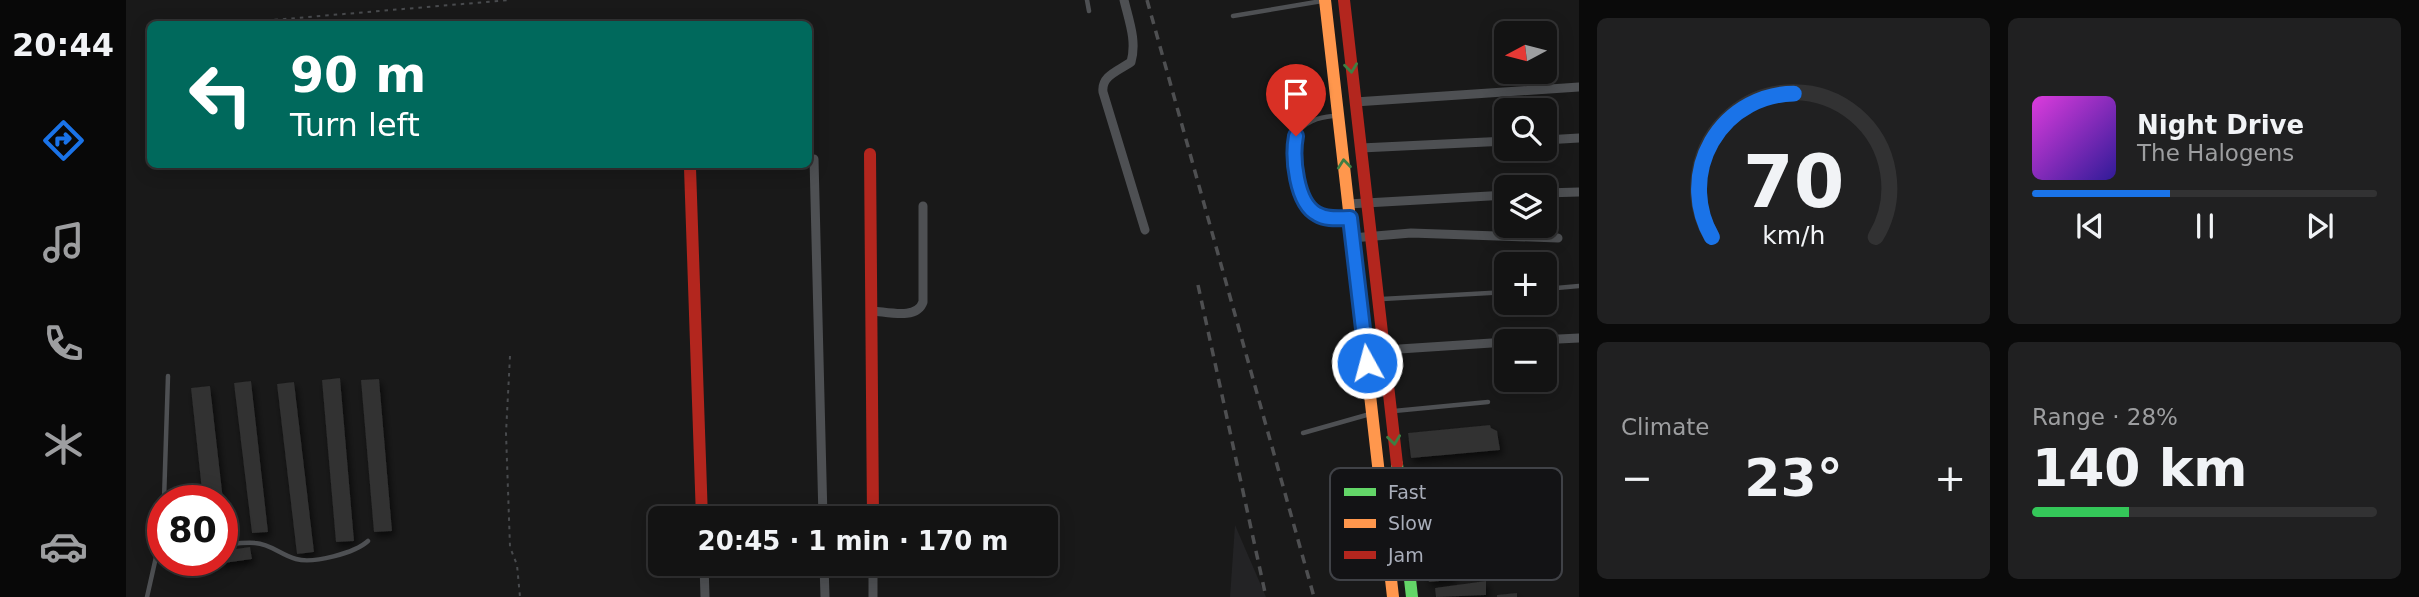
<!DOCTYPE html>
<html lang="en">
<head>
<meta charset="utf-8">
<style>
	body { margin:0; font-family:"DejaVu Sans",sans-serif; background:#202021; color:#f1f3f6; height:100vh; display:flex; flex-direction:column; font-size:26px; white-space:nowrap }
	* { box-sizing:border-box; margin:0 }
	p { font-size:23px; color:#9d9ea0 }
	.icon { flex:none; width:38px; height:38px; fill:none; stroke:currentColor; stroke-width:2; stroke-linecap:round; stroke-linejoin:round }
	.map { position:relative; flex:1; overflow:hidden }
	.side { display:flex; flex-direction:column; gap:18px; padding:18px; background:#0a0a0a; width:840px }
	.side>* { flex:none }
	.hud { position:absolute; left:21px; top:21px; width:665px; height:147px; border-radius:10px; box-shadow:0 4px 18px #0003,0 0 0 2px #323233; background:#00695c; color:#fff; overflow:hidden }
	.needle { width:46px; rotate:263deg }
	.fabs { position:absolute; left:1368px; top:21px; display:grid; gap:14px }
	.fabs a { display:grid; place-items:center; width:63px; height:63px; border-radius:10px; background:#131313; box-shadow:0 4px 18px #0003,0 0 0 2px #323233; font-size:35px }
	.speed { position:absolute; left:21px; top:485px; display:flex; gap:14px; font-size:35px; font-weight:700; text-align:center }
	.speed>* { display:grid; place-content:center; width:91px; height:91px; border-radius:50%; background:#131313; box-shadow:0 4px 18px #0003,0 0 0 2px #323233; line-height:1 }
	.speed .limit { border:10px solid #d22; background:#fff; color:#111 }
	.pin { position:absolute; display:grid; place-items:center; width:60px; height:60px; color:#fff; margin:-72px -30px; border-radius:50% 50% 50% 0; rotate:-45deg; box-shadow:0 0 7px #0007 }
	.pin .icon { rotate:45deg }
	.me { position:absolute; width:77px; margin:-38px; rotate:353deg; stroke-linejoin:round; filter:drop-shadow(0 0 5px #0008) }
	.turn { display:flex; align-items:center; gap:24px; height:147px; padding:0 28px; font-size:32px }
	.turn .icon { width:91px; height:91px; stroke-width:2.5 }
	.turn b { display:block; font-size:49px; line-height:60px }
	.big { font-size:52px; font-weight:800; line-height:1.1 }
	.side .tile { flex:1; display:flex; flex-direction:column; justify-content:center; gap:10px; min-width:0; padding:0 24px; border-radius:10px; background:#202021 }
	.side .dial { align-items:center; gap:0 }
	.dial svg { height:182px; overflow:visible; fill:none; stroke:#323233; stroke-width:7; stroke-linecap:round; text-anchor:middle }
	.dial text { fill:#f1f3f6; stroke:none }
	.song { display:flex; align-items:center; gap:21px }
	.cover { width:84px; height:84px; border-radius:10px; background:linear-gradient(135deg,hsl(300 70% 55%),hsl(250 70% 35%)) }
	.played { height:7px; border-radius:4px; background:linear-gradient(90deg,#1a73e8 40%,#323233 40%) }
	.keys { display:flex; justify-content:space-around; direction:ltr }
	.heat { display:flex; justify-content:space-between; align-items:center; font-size:38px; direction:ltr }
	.charge { height:10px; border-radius:5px; background:linear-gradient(90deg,#34c759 28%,#323233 0) }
	.side .tiles { flex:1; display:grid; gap:18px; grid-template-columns:repeat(2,1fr) }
	.trip { position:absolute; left:522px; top:506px; width:410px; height:70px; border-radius:10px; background:#131313; box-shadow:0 4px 18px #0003,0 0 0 2px #323233; font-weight:800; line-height:70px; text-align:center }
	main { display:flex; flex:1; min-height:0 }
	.menu { display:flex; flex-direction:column; width:126px; justify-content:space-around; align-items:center; background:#080808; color:#9d9ea0 }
	.menu .icon { width:49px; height:49px }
	.menu .current { color:#1a73e8 }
	.menu b { font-size:32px; color:#f1f3f6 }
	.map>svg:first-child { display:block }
	.built { fill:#232325 }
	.building { fill:#313131; filter:url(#shadow) }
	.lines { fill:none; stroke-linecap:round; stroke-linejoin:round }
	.path { stroke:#494b4e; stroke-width:2; stroke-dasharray:3.5 5; stroke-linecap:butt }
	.lane { stroke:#4e5053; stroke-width:4.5 }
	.street { stroke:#4e5053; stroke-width:9 }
	.fast { stroke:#63d668; stroke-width:12 }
	.slow { stroke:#ff974d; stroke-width:12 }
	.jam { stroke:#b3261e; stroke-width:12 }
	.rail { stroke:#4e4f51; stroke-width:3.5; stroke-dasharray:9 7; stroke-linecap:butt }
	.oneway { stroke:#3f7e43 }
	.route-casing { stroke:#114b97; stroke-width:18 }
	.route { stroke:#1a73e8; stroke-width:12 }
	.key { fill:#131315; stroke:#404247; stroke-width:2 }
	.key-label { font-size:19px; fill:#a9aeba }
</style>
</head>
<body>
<main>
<nav class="menu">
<b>20:44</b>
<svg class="icon current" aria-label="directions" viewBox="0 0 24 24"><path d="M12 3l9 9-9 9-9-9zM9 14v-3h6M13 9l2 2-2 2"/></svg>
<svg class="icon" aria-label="music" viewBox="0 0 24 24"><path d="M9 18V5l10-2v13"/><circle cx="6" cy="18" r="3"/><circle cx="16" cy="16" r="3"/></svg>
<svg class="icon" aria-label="phone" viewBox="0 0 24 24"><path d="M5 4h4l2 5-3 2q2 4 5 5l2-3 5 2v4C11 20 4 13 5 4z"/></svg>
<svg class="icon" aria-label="climate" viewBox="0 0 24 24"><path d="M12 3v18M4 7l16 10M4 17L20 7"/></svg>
<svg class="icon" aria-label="car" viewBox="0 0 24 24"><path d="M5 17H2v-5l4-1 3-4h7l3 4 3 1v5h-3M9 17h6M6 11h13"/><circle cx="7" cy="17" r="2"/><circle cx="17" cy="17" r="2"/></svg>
</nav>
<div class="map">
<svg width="1453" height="597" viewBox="0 0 1453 597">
	<defs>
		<filter id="shadow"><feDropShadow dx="2.5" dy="4.5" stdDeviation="3.5" flood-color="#0009"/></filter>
	</defs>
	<rect width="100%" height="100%" fill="#191919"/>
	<path class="built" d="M 1109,525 L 1140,597 L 1104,597 Z"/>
	<g class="building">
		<path d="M 214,378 L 228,541 L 210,542 L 196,380 Z"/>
		<path d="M 253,379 L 266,531 L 248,532 L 235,380 Z"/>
		<path d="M 125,381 L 142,532 L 126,533 L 108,383 Z"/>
		<path d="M 168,382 L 188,552 L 171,554 L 151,384 Z"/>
		<path d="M 84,386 L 97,500 L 77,500 L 65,388 Z"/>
		<path d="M 1364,425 L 1365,428 L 1371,431 L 1374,450 L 1285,458 L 1282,433 Z"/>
		<path d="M 96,510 L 101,535 L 96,535 Z"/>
		<path d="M 124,547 L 126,559 L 77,566 L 76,560 L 96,560 L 96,551 Z"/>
		<path d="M 1326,565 L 1328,577 L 1325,580 L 1303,582 L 1299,568 Z"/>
		<path d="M 1360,581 L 1360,595 L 1310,597 L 1309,588 Z"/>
		<path d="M 1391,593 L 1391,597 L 1371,597 L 1371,595 Z"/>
	</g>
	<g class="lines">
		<g class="path">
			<path d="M 123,22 L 384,0"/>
			<path d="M 384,356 L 380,433 L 384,547 L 391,565 L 394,597"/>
		</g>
		<g class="lane">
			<path d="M 961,0 L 963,11"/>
			<path d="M 1107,16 L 1196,1"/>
			<path d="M 1207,116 C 1194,117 1176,122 1170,136 C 1161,153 1174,207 1193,215 C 1201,219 1211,218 1220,218"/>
			<path d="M 1419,289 L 1453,286"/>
			<path d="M 1256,299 L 1381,292"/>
			<path d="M 1268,411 L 1362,402"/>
			<path d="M 1177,433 L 1244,414"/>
			<path d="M 1279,494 L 1383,483"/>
			<path d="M 38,500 L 42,376"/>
			<path d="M 96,545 C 107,544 118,542 129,543 C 145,544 155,555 170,559 C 187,564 229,553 242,541"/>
			<path d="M 21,597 L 37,526"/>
		</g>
		<g class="street">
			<path d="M 998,0 C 1003,21 1011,41 1005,62 C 992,71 975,76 977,92 L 1019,230"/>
			<path d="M 1229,102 L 1453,87"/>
			<path d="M 1419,140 L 1453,138"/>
			<path d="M 1235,148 L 1381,141"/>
			<path d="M 688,159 L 697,518"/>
			<path d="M 1419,193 L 1453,192"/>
			<path d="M 1222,204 L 1381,195"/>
			<path d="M 1226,238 L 1285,233 L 1432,238"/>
			<path d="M 747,311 C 762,312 791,320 797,302 L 797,206"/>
			<path d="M 1394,341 L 1453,338"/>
			<path d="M 1258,350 L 1381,342"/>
			<path d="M 578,564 L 579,597"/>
			<path d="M 698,564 L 699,597"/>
			<path d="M 747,564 L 747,597"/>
		</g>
		<path class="fast" d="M 1271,464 L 1286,597"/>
		<path class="slow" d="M 1199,0 L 1267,597"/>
		<g class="jam">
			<path d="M 1218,0 L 1271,464"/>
			<path d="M 744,154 L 747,518"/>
			<path d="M 564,168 L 576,518"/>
		</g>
		<g class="rail">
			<path d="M 1021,0 L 1188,597"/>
			<path d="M 1072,285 L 1140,597"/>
		</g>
	</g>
	<defs><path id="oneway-chevron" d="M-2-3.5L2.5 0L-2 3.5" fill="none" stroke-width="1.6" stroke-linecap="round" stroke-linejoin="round" transform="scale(1.75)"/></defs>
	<g class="oneway">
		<use href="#oneway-chevron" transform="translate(1225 68) rotate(83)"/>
		<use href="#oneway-chevron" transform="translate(1218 164) rotate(-96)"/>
		<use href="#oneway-chevron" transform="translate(1268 440) rotate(83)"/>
	</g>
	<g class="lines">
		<defs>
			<path id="route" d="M 1170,136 C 1166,157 1170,203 1191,214 C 1201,220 1213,218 1224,218 L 1241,363"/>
		</defs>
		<use href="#route" class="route-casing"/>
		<use href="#route" class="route"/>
	</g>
	<rect x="1204" y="468" width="232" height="112" rx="10" class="key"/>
	<rect x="1218" y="488" width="32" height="8" fill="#63d668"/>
	<rect x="1218" y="519" width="32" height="9" fill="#ff974d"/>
	<rect x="1218" y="551" width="32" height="8" fill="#b3261e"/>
	<g class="key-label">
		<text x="1262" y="499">Fast</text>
		<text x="1262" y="530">Slow</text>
		<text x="1262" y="562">Jam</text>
	</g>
</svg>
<div class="fabs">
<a><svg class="needle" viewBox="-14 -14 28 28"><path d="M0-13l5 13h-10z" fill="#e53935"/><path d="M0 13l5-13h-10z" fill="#9d9ea0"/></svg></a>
<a><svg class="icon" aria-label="search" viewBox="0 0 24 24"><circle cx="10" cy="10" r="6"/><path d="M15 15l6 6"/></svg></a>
<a><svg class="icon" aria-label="layers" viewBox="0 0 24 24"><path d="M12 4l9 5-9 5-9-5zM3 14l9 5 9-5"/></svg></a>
<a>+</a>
<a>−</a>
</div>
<div class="speed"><div class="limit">80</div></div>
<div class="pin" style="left:1170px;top:136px;background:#d93025"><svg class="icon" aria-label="arrive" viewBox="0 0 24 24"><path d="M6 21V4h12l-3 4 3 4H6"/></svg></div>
<svg class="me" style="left:1241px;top:363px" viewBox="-20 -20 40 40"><circle r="17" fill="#1a73e8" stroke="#fff" stroke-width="3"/><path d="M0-11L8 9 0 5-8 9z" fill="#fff"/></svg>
<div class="trip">20:45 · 1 min · 170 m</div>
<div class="hud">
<div class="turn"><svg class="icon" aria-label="left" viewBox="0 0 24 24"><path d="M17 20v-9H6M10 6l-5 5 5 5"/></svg><div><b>90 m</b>Turn left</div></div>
</div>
</div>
<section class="side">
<div class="tiles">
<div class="tile dial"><svg viewBox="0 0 100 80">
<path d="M14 69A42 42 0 1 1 86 69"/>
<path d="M14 69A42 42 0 0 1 50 6" stroke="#1a73e8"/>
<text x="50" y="56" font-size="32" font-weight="700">70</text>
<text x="50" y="72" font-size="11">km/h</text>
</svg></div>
<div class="tile">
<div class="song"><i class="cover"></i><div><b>Night Drive</b><p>The Halogens</p></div></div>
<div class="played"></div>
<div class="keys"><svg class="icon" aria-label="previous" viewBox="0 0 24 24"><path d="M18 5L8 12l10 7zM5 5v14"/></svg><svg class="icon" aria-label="pause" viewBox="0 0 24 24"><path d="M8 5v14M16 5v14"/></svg><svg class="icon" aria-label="next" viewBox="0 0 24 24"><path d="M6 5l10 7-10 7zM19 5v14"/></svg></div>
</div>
<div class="tile"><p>Climate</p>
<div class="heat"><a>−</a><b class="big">23°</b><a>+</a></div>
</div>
<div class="tile"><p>Range · 28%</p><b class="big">140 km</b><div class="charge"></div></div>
</div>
</section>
</main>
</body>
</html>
